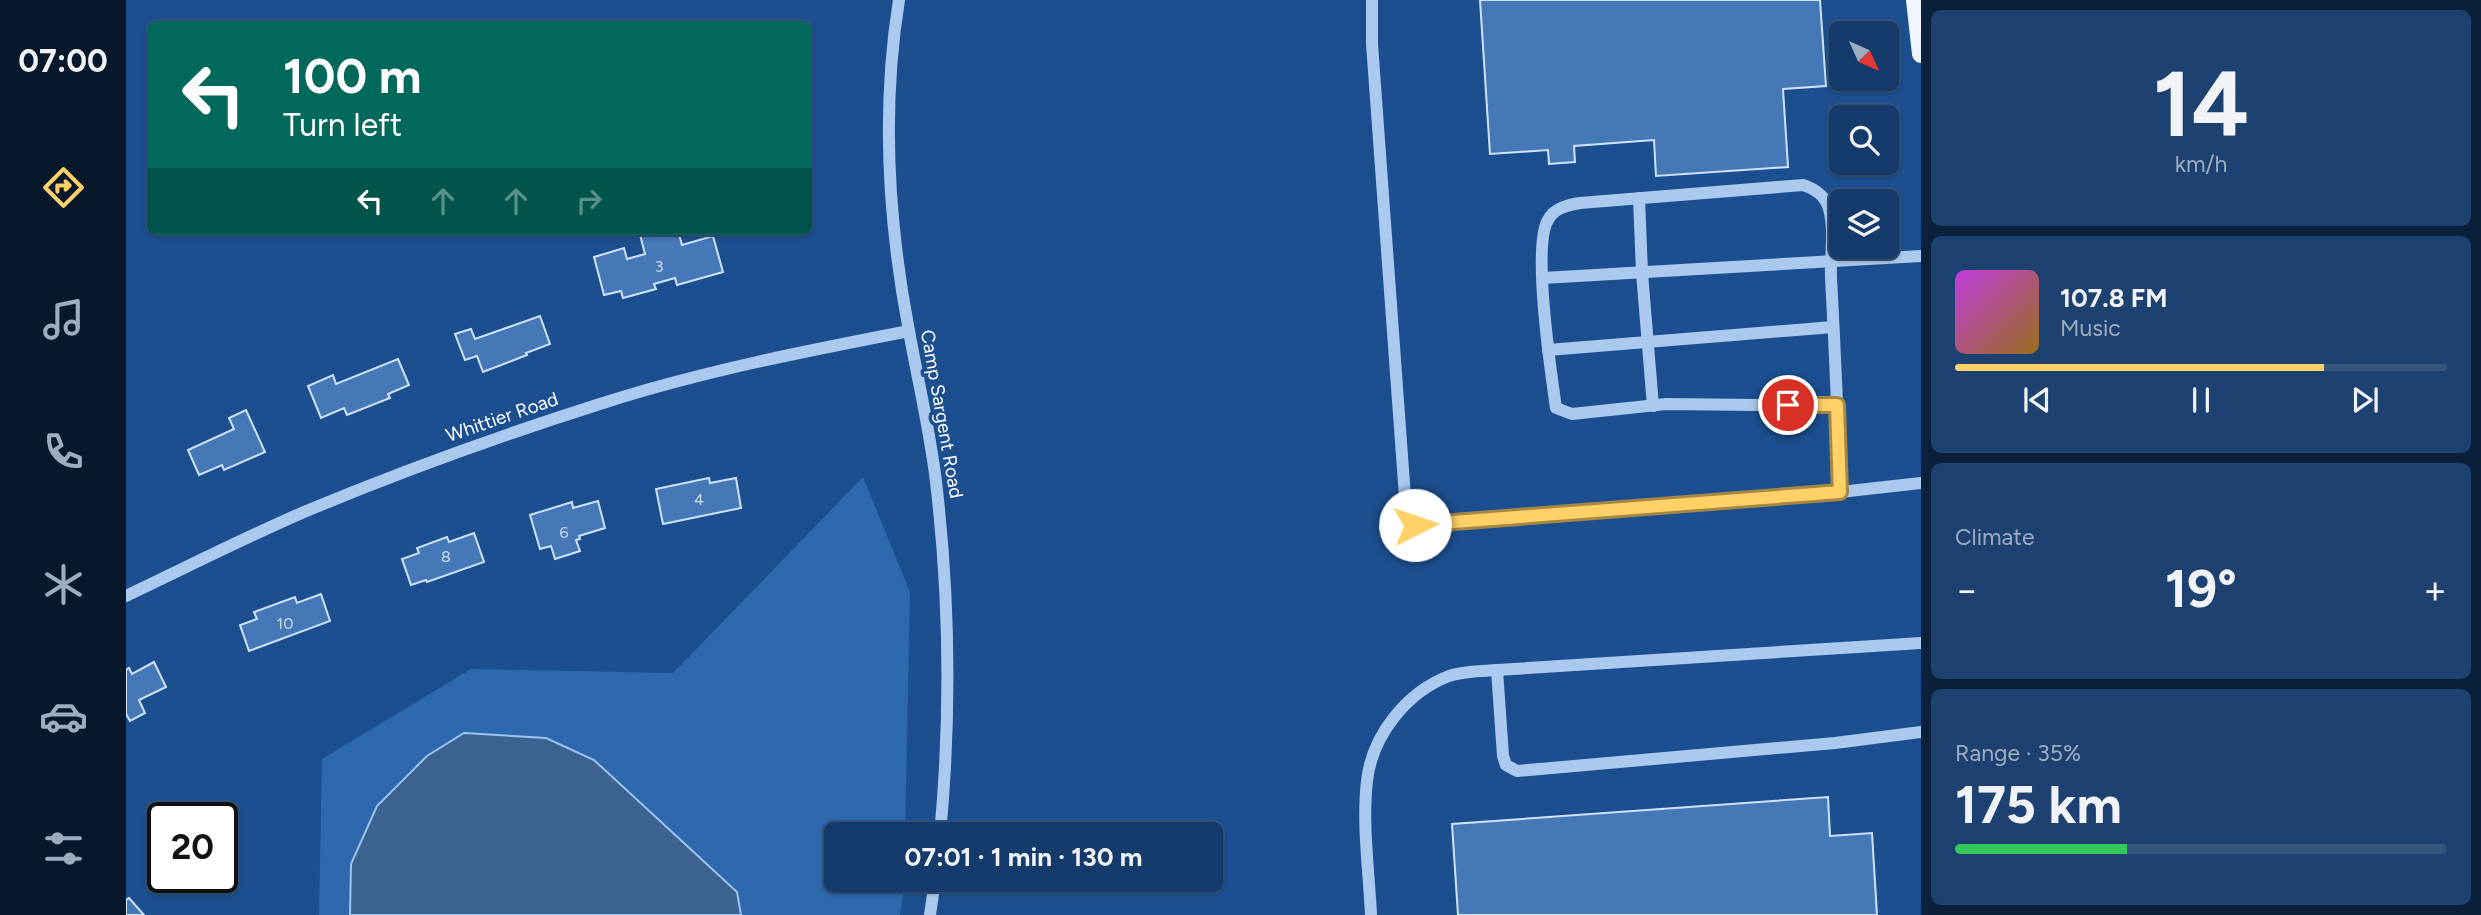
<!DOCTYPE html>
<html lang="en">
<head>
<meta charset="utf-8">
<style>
	body { margin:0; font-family:Figtree,sans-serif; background:#1d4271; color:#f1f3f6; height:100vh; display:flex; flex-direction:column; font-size:26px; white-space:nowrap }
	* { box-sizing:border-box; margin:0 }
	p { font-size:23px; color:#9dadc1 }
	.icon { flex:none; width:38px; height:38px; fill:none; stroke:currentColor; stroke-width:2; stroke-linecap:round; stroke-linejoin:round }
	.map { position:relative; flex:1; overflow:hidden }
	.details { display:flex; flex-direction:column; gap:10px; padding:10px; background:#0b203b; width:560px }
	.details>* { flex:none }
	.guide { position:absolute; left:21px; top:21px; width:665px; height:214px; border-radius:10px; box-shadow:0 2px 5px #0004,0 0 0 2px #33557e; background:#00695c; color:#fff; overflow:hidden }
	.needle { width:46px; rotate:135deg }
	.fabs { position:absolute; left:1703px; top:21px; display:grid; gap:14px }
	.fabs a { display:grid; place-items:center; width:70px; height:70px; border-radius:10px; background:#143b6b; box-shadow:0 2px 5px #0004,0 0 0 2px #33557e; font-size:35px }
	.speed { position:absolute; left:21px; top:802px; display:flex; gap:14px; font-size:35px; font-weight:700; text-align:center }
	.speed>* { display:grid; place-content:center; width:91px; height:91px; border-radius:50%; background:#143b6b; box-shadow:0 2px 5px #0004,0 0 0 2px #33557e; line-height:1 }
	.speed .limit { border:4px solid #111; border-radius:10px; background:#fff; color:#111 }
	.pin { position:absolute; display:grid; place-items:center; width:60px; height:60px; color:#fff; margin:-30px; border:4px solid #fff; border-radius:50%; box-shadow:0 2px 7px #0007 }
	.me { position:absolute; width:77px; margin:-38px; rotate:86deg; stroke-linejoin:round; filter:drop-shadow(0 0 5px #0008) }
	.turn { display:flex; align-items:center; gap:24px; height:147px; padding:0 21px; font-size:32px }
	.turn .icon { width:91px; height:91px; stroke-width:2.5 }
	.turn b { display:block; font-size:49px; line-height:60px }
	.lanes { display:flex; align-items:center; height:66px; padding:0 21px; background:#0003; justify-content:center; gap:35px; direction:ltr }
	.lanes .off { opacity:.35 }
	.big { font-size:52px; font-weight:700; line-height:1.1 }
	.details .widget { flex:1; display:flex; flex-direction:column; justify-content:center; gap:10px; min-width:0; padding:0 24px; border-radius:10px; background:#1d4271 }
	.details .dial { align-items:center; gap:0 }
	.dial b { font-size:91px; line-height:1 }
	.song { display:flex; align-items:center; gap:21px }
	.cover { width:84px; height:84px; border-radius:10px; background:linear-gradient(135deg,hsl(290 70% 55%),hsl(40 70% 35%)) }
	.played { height:7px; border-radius:4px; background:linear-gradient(90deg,#ffd166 75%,#33557e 75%) }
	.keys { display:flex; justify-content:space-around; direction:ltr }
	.heat { display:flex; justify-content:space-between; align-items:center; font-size:38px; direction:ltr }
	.charge { height:10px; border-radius:5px; background:linear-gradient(90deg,#34c759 35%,#33557e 0) }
	.trip { position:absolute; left:698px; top:822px; width:399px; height:70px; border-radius:10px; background:#143b6b; box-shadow:0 2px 5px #0004,0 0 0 2px #33557e; font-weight:700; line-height:70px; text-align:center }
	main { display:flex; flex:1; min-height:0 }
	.tab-bar { display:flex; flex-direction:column; width:126px; justify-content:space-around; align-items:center; background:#08182b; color:#9dadc1 }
	.tab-bar .icon { width:49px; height:49px }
	.tab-bar .selected { color:#ffd166 }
	.tab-bar b { font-size:32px; color:#f1f3f6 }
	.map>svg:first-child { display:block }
	.green { fill:#2e69ad }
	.water { fill:#3c6290; stroke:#9cc4f0; stroke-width:2 }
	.building { fill:#4478b7; stroke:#cfe3fa; stroke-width:2 }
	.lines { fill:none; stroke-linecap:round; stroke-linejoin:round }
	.minor { stroke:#a9c9ee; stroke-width:12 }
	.major { stroke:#f0f6ff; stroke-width:18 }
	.route-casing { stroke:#a68842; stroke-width:18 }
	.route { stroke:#ffd166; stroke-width:12 }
	.labels { text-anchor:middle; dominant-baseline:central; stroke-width:7; stroke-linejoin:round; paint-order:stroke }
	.number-label { font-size:16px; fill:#d0dded }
	.street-label { font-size:19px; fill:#fff; stroke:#1b4f8f }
</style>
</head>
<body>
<main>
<nav class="tab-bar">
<b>07:00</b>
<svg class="icon selected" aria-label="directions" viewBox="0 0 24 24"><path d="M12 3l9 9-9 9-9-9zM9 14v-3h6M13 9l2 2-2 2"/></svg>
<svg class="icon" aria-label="music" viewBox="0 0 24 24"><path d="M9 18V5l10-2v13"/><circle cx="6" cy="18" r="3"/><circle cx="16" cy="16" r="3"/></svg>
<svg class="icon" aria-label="phone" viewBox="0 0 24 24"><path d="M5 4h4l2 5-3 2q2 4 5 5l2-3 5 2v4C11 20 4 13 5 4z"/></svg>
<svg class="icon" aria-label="climate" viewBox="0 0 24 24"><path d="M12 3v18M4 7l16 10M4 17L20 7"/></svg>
<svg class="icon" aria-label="car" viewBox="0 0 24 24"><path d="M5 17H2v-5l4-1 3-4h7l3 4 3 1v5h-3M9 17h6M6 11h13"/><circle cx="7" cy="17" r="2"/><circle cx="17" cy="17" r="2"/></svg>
<svg class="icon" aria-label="filters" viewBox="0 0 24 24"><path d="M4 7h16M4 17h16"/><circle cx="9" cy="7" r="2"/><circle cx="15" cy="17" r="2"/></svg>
</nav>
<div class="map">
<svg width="1795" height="915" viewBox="0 0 1795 915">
	<rect width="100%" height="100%" fill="#1b4f8f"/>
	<path class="green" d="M 737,477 L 784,592 L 779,835 L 710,835 L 710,880 L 779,880 L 774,915 L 193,915 L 196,759 L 345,669 L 547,673 Z"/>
	<path class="water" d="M 338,733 L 420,738 L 468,760 L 611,892 L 615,915 L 224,915 L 225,864 L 251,806 L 301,756 Z"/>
	<g class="building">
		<path d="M 1354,0 L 1694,0 L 1700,86 L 1657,89 L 1662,167 L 1530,176 L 1528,140 L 1448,146 L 1449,162 L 1423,164 L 1422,150 L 1364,154 Z"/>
		<path d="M 513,231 L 552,231 L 556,245 L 587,236 L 597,272 L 551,285 L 549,278 L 528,284 L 530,289 L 497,298 L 495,291 L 478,295 L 468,257 L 498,248 L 501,259 L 519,254 Z"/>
		<path d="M 414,316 L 424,344 L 400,353 L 401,355 L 357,372 L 351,356 L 339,360 L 329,334 L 345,329 L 349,339 Z"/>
		<path d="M 272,359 L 283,385 L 262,394 L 264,398 L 221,415 L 218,408 L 195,418 L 182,386 L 207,375 L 210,384 Z"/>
		<path d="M 120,410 L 139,452 L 98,470 L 96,465 L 73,475 L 62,450 L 108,429 L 103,418 Z"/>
		<path d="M 583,478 L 584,483 L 610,478 L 615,508 L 537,524 L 530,489 Z"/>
		<path d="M 472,501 L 479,528 L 453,536 L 454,539 L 450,540 L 454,551 L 429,559 L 425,546 L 414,549 L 404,515 L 446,502 L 447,508 Z"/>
		<path d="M 348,533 L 358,562 L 301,582 L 300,580 L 285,585 L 276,559 L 293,553 L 291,548 L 321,537 L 323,542 Z"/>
		<path d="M 195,594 L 204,621 L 123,651 L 114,625 L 131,619 L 128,612 L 169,597 L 171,603 Z"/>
		<path d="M 28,662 L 40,687 L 13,700 L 19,713 L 4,721 L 0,714 L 0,670 L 3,668 L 6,674 Z"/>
		<path d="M 1702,797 L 1704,836 L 1746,833 L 1751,915 L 1332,915 L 1326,824 Z"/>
		<path d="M 3,898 L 18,915 L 0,915 L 0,900 Z"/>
	</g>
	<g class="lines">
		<g class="minor">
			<path d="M 773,0 C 755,111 762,221 783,331 C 792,381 804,431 810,482 C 824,600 825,717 814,835"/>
			<path d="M 1246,0 L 1246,44 L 1279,497 L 1289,525 L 1714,492"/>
			<path d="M 1513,198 L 1516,273 L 1527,406"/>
			<path d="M 1417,278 L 1795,256"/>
			<path d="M 1422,350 L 1707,327"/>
			<path d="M 1711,406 L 1540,404 L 1446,414 L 1430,408 C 1425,373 1406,246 1422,220 C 1428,208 1442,205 1454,203 L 1677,185 C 1689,189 1699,195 1703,209 C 1709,230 1704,256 1705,278 C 1709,350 1712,421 1714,492 L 1795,483"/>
			<path d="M 0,596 C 59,568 118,538 178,512 C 276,471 376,435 477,403 C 577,371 680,351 783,331"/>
			<path d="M 1371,670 L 1377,756 L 1380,765 L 1391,771 L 1709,743 L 1795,732"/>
			<path d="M 804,915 L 809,880"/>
			<path d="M 1245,915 C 1243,871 1236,824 1241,781 C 1246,735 1281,692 1323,676 C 1338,671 1356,671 1371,670 L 1795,643"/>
		</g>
		<path class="major" d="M 1789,0 L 1795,54"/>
	</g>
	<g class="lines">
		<defs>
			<path id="route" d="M 1289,525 L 1714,492 L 1711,405 L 1662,405"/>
		</defs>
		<use href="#route" class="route-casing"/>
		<use href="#route" class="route"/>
	</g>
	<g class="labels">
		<g class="number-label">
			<text x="533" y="266">3</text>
			<text x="573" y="499">4</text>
			<text x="438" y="532">6</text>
			<text x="320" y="556">8</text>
			<text x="159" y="623">10</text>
		</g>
		<g class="street-label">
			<text transform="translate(816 414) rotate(80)">Camp Sargent Road</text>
			<text transform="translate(376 417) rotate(-19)">Whittier Road</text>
		</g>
	</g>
</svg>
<div class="fabs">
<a><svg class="needle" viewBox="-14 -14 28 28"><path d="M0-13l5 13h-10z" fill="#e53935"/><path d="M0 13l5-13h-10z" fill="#9dadc1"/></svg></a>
<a><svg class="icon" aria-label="search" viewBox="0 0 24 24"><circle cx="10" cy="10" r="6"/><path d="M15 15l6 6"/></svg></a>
<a><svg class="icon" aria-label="layers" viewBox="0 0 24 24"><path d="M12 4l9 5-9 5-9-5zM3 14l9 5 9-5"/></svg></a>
</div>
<div class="speed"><div class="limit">20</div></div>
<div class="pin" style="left:1662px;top:405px;background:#d93025"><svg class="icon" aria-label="arrive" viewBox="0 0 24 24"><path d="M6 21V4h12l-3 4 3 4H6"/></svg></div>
<svg class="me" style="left:1289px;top:525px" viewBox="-20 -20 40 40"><circle r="19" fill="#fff"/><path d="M0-13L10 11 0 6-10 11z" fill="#ffd166"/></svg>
<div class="trip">07:01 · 1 min · 130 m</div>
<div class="guide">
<div class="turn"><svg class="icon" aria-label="left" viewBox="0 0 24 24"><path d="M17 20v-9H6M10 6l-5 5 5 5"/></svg><div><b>100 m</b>Turn left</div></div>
<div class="lanes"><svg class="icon" aria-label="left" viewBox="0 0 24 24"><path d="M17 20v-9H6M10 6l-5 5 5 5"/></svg><svg class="icon off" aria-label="ahead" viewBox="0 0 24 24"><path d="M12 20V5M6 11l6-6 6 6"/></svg><svg class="icon off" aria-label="ahead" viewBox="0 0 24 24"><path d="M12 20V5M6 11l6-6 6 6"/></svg><svg class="icon off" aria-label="right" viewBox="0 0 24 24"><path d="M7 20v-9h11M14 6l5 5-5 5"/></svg></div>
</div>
</div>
<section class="details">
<div class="widget dial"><b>14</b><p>km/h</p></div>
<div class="widget">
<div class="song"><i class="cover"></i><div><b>107.8 FM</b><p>Music</p></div></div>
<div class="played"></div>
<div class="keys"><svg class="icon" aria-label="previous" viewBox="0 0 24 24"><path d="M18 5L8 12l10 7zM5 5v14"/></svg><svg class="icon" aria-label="pause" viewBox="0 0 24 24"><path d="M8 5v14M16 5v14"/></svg><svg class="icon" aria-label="next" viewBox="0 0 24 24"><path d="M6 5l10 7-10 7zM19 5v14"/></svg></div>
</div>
<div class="widget"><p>Climate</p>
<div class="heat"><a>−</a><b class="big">19°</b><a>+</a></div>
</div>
<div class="widget"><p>Range · 35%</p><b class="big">175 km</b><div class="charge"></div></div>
</section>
</main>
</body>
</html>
